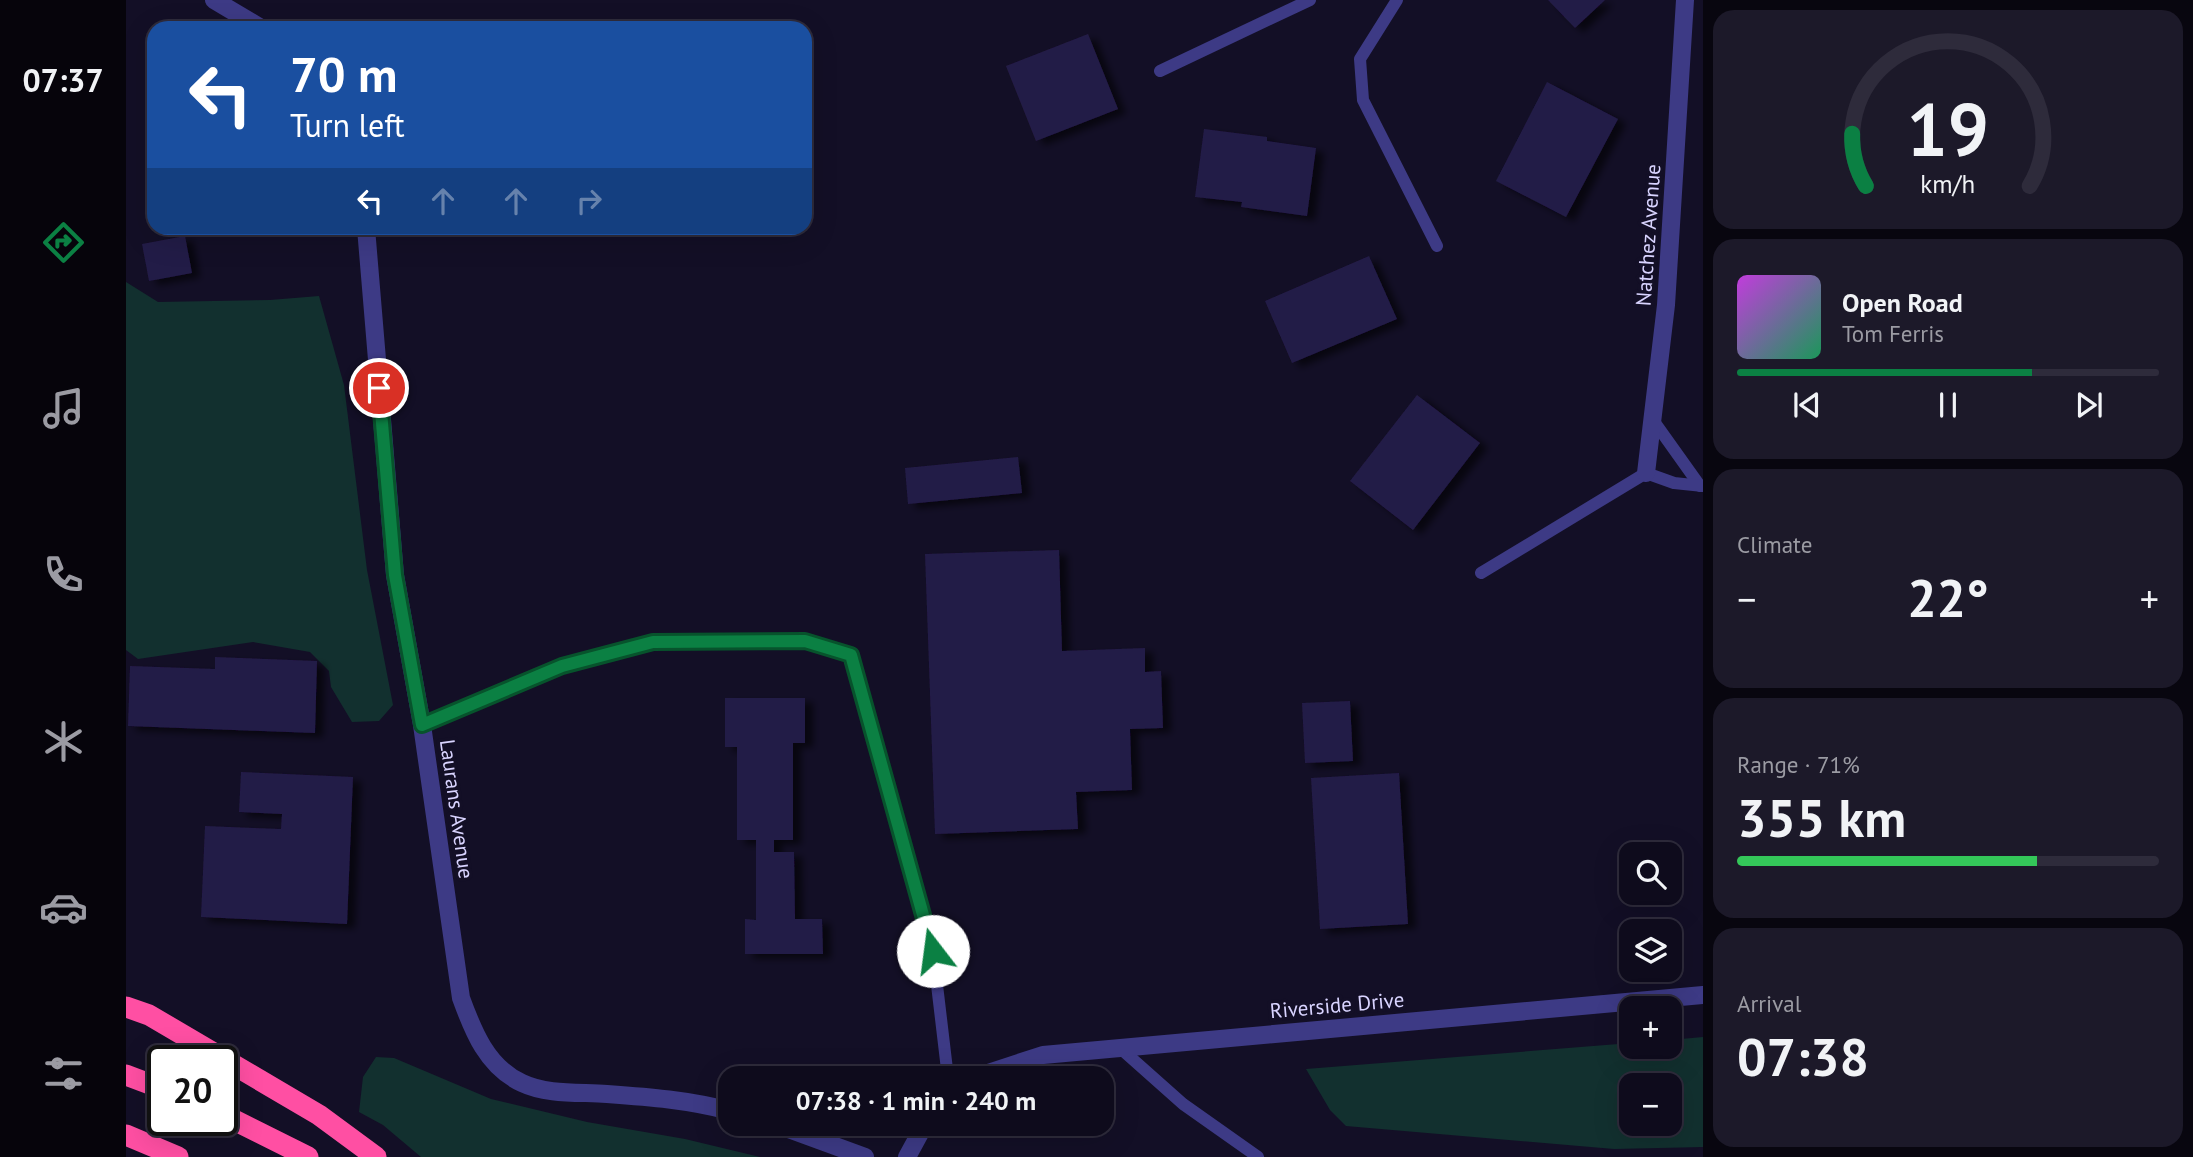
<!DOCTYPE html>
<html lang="en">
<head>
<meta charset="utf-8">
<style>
	body { margin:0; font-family:"PT Sans",sans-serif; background:#1c1929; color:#f1f3f6; height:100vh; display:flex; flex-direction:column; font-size:26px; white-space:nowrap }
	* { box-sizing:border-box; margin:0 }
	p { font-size:23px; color:#9b9ba3 }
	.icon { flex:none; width:38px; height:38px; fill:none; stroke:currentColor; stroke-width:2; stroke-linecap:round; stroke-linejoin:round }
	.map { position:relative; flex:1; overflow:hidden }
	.details { display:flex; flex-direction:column; gap:10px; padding:10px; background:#08060f; width:490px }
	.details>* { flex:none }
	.banner { position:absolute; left:21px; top:21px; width:665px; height:214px; border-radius:21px; box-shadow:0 7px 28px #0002,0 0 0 2px #2e2b3b; background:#1a4fa0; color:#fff; overflow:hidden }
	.tools { position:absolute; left:1493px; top:842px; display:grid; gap:14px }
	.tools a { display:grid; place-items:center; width:63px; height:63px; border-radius:14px; background:#0e0b1c; box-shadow:0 7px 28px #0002,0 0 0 2px #2e2b3b; font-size:35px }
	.speed { position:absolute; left:21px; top:1045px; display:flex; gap:14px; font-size:35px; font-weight:700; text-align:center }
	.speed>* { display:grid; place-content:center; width:91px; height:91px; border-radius:50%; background:#0e0b1c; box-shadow:0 7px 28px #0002,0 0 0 2px #2e2b3b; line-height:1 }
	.speed .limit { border:4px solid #111; border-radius:10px; background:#fff; color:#111 }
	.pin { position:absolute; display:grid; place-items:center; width:60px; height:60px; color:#fff; margin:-30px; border:4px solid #fff; border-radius:50%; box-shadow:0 2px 7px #0007 }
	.me { position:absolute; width:77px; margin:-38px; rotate:345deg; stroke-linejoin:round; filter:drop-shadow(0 0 5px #0008) }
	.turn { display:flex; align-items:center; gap:24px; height:147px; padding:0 28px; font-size:32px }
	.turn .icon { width:91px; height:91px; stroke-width:2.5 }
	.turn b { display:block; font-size:49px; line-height:60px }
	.lanes { display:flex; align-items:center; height:66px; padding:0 28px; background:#0003; justify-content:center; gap:35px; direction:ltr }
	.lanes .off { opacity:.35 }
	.big { font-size:52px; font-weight:800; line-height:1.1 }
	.details .widget { flex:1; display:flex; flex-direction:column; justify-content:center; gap:10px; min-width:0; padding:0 24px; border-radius:21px; background:#1c1929 }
	.details .dial { align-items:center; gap:0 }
	.dial svg { height:182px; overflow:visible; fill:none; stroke:#2e2b3b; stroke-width:7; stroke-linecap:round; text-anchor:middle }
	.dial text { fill:#f1f3f6; stroke:none }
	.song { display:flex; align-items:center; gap:21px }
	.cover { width:84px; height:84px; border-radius:10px; background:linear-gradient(135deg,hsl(290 70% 55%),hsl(150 70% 35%)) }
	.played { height:7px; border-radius:4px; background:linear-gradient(90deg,#0b8043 70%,#2e2b3b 70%) }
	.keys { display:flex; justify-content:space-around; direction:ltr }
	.heat { display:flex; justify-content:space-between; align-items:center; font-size:38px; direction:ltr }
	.charge { height:10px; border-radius:5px; background:linear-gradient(90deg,#34c759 71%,#2e2b3b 0) }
	.trip { position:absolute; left:592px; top:1066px; width:396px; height:70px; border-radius:21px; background:#0e0b1c; box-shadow:0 7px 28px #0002,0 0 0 2px #2e2b3b; font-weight:800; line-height:70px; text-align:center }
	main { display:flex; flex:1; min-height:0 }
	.menu { display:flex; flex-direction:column; width:126px; justify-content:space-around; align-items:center; background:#06040b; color:#9b9ba3 }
	.menu .icon { width:49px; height:49px }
	.menu .on { color:#0b8043 }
	.menu b { font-size:32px; color:#f1f3f6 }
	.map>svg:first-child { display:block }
	.green { fill:#12302f; fill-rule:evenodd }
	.building { fill:#241b47; filter:url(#shadow) }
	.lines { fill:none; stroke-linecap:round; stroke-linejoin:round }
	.service { stroke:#3d3a85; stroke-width:12 }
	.minor { stroke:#3d3a85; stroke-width:18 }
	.tertiary { stroke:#3d3a85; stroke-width:18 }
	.motorway { stroke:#ff4fa3; stroke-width:21 }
	.route-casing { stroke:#07532c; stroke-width:18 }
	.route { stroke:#0b8043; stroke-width:12 }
	.labels { text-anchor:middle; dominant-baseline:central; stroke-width:7; stroke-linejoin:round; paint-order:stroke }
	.street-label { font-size:21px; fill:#d9d4ff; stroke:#130f26 }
</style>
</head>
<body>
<main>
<nav class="menu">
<b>07:37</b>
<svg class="icon on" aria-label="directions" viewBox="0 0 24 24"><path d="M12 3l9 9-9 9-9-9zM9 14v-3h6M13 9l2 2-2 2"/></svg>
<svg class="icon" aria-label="music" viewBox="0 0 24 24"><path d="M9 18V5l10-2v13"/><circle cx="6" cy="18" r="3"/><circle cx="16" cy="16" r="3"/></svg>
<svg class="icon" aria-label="phone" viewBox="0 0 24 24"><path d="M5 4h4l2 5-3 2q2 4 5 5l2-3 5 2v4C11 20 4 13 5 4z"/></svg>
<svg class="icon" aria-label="climate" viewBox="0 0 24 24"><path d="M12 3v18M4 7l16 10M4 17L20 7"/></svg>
<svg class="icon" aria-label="car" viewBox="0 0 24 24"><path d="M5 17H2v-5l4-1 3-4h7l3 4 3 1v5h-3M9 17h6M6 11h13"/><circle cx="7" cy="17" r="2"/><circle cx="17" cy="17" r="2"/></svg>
<svg class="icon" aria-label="filters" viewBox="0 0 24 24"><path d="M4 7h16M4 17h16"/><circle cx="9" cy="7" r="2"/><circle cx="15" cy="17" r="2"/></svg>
</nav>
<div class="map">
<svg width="1577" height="1157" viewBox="0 0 1577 1157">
	<defs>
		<filter id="shadow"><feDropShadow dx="8" dy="4.5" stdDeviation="3.5" flood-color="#0009"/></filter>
	</defs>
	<rect width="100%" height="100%" fill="#130f26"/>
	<g class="green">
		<path d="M 0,282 L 32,302 L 144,300 L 193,296 L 218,385 L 241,570 L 267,705 L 253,721 L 226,722 L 205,687 L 203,671 L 184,652 L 127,642 L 12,659 L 0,650 Z"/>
		<path d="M 1577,1037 L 1577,1147 L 1488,1149 L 1220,1126 L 1204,1110 L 1180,1069 L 1505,1043 L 1505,1046 L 1544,1046 L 1544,1040 ZM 1505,1085 L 1544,1085 L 1544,1124 L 1505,1124 Z"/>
		<path d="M 250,1057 L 268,1058 L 365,1099 L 461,1122 L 559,1139 L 634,1157 L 295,1157 L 257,1125 L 233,1112 L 237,1077 Z"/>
	</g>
	<g class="building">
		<path d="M 1422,0 L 1479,0 L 1449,28 Z"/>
		<path d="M 962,34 L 992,109 L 910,141 L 880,66 Z"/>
		<path d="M 1421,82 L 1492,119 L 1440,217 L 1370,181 Z"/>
		<path d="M 1078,129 L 1141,137 L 1141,141 L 1190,148 L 1181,216 L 1115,207 L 1116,202 L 1069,197 Z"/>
		<path d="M 59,236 L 66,273 L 23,281 L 16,244 Z"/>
		<path d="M 1243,256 L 1271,319 L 1166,363 L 1139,301 Z"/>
		<path d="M 1291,395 L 1354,443 L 1287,530 L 1224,481 Z"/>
		<path d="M 892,457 L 896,493 L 782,504 L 779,468 Z"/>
		<path d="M 933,550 L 936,651 L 1019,648 L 1019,672 L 1035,671 L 1037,728 L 1004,729 L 1006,790 L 950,792 L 952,829 L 809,834 L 799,554 Z"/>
		<path d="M 89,657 L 191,661 L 189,733 L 2,726 L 4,666 L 89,669 Z"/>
		<path d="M 599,698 L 679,698 L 679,743 L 667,743 L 667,840 L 648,840 L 648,852 L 668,852 L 669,919 L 696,919 L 697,954 L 619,954 L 619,919 L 630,920 L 630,840 L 611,840 L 611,747 L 599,747 Z"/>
		<path d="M 1224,701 L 1227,761 L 1179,763 L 1176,703 Z"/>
		<path d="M 115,772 L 227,777 L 221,924 L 75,917 L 79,826 L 155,829 L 156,814 L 113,812 Z"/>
		<path d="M 1273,773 L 1282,924 L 1194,929 L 1185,778 Z"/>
	</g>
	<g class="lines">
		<g class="service">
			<path d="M 1271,0 L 1234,59 L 1237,100 L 1311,246"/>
			<path d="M 1034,71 L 1184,0"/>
			<path d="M 1527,420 L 1574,486"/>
			<path d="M 1355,573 L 1520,473 L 1548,483 L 1577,486"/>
			<path d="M 296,725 L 436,666 L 527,642 L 679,641 L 725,655 L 807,951 L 822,1078"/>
			<path d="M 994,1048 L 1057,1104 L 1132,1157"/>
		</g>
		<g class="minor">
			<path d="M 88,0 L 135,28"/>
			<path d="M 240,228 L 269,575 L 296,725 L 335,998 C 347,1031 361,1067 396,1083 C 421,1095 454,1092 481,1094 C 523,1097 563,1100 604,1111"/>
			<path d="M 1520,473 L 1540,305 L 1559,0"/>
			<path d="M 649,1124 L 739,1157"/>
		</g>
		<g class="tertiary">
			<path d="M 853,1078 L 859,1074 L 917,1055 L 1577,995"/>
			<path d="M 781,1157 L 799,1124"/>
		</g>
		<g class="motorway">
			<path d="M 0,1007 L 23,1015 L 193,1115 L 250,1157"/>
			<path d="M 0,1075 L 37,1089"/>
			<path d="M 96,1114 L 182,1157"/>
			<path d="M 0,1135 L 52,1157"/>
		</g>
	</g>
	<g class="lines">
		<defs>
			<path id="route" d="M 253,388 L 269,575 L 296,725 L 436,666 L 527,642 L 679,641 L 725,655 L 807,951"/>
		</defs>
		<use href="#route" class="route-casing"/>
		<use href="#route" class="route"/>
	</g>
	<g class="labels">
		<g class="street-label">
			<text transform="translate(1522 235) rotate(-86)">Natchez Avenue</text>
			<text transform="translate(331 809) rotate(82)">Laurans Avenue</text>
			<text transform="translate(1211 1005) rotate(-5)">Riverside Drive</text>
		</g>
	</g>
</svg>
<div class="tools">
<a><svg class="icon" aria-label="search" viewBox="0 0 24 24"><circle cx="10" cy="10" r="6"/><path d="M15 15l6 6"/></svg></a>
<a><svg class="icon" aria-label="layers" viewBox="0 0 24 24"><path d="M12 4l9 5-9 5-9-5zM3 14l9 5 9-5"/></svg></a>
<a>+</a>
<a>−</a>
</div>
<div class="speed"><div class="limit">20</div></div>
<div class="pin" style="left:253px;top:388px;background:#d93025"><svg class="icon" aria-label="arrive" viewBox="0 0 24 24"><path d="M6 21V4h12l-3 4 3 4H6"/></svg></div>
<svg class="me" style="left:807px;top:951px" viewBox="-20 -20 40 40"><circle r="19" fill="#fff"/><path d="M0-13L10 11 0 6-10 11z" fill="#0b8043"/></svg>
<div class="trip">07:38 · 1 min · 240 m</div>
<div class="banner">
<div class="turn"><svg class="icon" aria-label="left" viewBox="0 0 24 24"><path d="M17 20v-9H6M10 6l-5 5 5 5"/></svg><div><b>70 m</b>Turn left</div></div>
<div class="lanes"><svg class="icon" aria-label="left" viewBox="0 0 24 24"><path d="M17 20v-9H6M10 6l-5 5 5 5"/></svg><svg class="icon off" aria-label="ahead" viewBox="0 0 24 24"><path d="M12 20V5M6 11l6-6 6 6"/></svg><svg class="icon off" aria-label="ahead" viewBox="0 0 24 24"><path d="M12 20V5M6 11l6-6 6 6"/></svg><svg class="icon off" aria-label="right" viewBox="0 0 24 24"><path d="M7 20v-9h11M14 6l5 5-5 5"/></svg></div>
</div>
</div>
<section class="details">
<div class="widget dial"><svg viewBox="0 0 100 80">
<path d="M14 69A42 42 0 1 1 86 69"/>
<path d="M14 69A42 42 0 0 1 8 46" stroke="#0b8043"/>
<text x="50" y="56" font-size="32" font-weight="700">19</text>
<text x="50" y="72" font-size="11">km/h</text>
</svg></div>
<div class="widget">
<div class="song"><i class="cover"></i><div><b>Open Road</b><p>Tom Ferris</p></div></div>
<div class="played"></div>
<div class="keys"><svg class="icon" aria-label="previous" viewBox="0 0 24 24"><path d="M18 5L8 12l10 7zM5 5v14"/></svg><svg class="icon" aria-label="pause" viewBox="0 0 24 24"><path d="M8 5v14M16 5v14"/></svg><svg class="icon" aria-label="next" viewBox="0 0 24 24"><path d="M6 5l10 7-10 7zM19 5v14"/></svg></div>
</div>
<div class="widget"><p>Climate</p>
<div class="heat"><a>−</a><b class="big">22°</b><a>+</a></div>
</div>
<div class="widget"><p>Range · 71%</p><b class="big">355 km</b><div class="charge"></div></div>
<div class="widget"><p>Arrival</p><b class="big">07:38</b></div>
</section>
</main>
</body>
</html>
